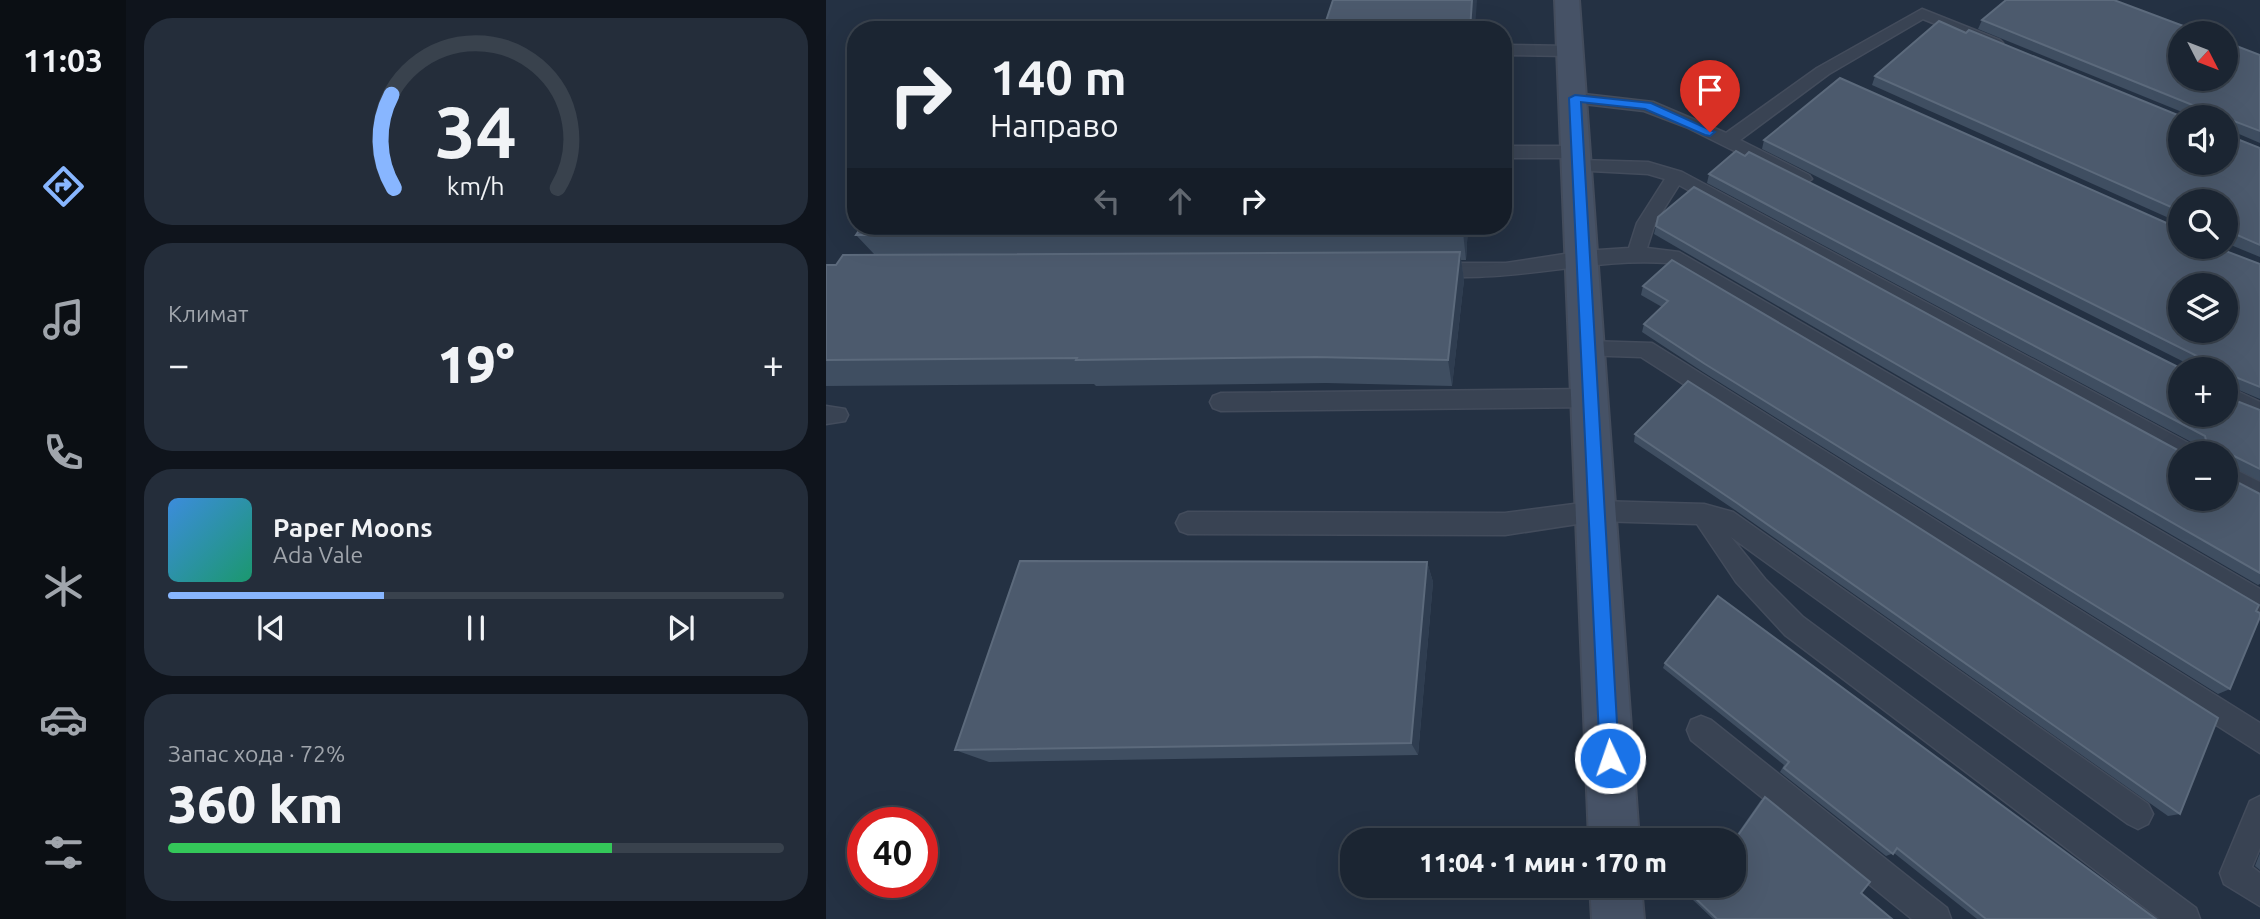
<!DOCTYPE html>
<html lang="ru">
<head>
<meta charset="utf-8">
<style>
	body { margin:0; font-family:Ubuntu,sans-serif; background:#242d3a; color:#f1f3f6; height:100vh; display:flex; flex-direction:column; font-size:26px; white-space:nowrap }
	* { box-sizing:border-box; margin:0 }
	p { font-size:23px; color:#a0a5ac }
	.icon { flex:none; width:38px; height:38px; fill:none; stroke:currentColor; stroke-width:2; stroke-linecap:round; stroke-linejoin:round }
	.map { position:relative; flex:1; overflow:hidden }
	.drawer { display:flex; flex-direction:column; gap:18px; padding:18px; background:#0f141c; width:700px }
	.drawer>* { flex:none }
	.guide { position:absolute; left:21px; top:21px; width:665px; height:214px; border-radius:28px; box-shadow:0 7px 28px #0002,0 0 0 2px #39424d; background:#1b2532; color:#f1f3f6; overflow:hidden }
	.needle { width:46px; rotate:132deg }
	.controls { position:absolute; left:1342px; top:21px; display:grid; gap:14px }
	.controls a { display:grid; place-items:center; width:70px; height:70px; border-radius:50%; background:#1b2532; box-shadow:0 7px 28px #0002,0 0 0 2px #39424d; font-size:35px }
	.speed { position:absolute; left:21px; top:807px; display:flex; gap:14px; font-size:35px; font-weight:700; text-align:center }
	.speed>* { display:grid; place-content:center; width:91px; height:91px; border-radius:50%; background:#1b2532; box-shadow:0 7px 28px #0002,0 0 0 2px #39424d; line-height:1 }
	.speed .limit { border:10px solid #d22; background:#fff; color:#111 }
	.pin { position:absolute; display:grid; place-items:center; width:60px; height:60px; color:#fff; margin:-72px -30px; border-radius:50% 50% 50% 0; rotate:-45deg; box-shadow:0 0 7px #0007 }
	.pin .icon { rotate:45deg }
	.me { position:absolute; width:77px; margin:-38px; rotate:357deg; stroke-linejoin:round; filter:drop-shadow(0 0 5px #0008) }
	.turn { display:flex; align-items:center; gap:24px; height:147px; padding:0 28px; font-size:32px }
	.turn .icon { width:91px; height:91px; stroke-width:2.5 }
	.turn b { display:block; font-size:49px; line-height:60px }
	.lanes { display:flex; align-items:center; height:66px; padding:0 28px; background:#0003; justify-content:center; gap:35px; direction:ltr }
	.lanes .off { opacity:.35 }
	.big { font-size:52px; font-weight:800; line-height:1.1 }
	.drawer .card { flex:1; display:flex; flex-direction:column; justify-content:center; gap:10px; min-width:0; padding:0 24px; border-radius:28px; background:#242d3a }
	.drawer .dial { align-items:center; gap:0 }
	.dial svg { height:182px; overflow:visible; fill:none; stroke:#39424d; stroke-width:7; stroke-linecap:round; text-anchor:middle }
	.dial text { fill:#f1f3f6; stroke:none }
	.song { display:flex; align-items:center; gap:21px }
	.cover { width:84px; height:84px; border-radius:10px; background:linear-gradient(135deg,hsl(210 70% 55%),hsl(160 70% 35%)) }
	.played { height:7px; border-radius:4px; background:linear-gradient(90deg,#88b6ff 35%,#39424d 35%) }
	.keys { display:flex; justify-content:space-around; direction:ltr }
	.heat { display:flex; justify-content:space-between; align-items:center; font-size:38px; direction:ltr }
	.charge { height:10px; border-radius:5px; background:linear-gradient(90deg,#34c759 72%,#39424d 0) }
	.trip { position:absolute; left:514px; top:828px; width:406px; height:70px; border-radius:28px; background:#1b2532; box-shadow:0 7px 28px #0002,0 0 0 2px #39424d; font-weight:800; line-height:70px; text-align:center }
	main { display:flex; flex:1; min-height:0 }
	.tab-bar { display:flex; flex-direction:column; width:126px; justify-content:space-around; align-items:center; background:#0b0f14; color:#a0a5ac }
	.tab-bar .icon { width:49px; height:49px }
	.tab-bar .on { color:#88b6ff }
	.tab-bar b { font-size:32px; color:#f1f3f6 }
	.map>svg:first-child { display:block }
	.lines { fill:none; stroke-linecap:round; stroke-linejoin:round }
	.lane-casing { stroke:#434c5c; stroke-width:3 }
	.secondary-casing { stroke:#434c5c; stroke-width:4 }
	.lane { fill:#394353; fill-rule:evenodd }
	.secondary { fill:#465266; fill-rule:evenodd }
	.wall { fill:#3f4e61 }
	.shaded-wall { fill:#2f3d50 }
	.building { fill:#4c5a6d; stroke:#5c6a7c; stroke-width:2; fill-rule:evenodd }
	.route { fill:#1a73e8; stroke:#114b97; stroke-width:2 }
</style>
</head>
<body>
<main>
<nav class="tab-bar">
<b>11:03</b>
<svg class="icon on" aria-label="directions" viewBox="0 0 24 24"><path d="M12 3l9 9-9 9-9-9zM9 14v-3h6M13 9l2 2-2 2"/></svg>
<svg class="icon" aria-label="music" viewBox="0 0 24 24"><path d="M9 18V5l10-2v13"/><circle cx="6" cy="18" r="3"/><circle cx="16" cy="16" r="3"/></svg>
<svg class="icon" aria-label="phone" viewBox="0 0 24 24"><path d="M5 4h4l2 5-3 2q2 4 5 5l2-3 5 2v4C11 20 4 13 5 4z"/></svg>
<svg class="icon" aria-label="climate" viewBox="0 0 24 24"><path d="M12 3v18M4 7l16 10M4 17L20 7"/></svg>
<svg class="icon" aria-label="car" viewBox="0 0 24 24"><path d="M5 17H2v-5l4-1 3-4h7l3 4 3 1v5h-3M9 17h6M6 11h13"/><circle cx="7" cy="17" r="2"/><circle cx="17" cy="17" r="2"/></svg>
<svg class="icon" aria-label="filters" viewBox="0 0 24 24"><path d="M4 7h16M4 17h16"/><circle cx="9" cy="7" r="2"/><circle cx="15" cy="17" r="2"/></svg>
</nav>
<section class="drawer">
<div class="card dial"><svg viewBox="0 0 100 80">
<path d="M14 69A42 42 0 1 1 86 69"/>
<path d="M14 69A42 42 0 0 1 13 28" stroke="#88b6ff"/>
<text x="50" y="56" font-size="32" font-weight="700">34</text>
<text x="50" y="72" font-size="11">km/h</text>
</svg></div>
<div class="card"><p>Климат</p>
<div class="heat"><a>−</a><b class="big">19°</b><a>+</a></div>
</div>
<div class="card">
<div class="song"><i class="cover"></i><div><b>Paper Moons</b><p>Ada Vale</p></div></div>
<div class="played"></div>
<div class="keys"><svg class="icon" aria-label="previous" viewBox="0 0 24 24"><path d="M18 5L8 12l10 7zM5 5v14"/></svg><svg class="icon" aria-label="pause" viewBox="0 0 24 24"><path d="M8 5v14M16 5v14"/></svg><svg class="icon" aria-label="next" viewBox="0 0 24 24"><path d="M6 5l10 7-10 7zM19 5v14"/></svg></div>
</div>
<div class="card"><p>Запас хода · 72%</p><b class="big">360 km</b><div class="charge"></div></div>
</section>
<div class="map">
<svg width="1434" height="919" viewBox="0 0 1434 919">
	<rect width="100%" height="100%" fill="#243143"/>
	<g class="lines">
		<defs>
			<g id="lane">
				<path d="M 1096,9 L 1174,40 L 1177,43 L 1174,46 L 1164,46 L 1097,19 L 1003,74 L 914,140 L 983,175 L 986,179 L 977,185 L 860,127 L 818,111 L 749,103 L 741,98 L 749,93 L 827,102 L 900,133 L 991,68 Z"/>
				<path d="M 677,45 L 743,46 L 751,51 L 743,56 L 677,55 Z"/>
				<path d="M 677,146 L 751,146 L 760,152 L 751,158 L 677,158 Z"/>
				<path d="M 752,160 L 822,162 L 856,172 L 1368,446 L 1371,453 L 1354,453 L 1354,461 L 1352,460 L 853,185 L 829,223 L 821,248 L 853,252 L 1434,589 L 1434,615 L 842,263 C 774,258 709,277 641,277 C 627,277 612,279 598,275 L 595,270 L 598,265 L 605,263 L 680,263 L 758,251 L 803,248 L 811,223 L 839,179 L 822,174 L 746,170 L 743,166 Z"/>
				<path d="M 762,341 L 826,343 L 1434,723 L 1434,753 L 815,357 L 755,355 L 752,349 L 755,343 Z"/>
				<path d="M 1400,386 L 1434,402 L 1434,421 L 1400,405 Z"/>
				<path d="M 764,389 L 772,392 L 775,398 L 772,404 L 764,407 L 395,411 L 387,408 L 384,402 L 387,396 L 395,393 Z"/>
				<path d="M 0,406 L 19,409 L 22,415 L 19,421 L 0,424 Z"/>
				<path d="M 1400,465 L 1434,482 L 1434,503 L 1400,486 Z"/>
				<path d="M 771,501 L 878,504 L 907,512 L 1322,804 L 1327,814 L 1322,824 L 1312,829 L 1302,824 L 905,537 L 939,579 L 977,617 L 1370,908 L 1374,919 L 1334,919 L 959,635 L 910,582 L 871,524 L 771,521 L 679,535 L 362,534 L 354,531 L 350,523 L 354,515 L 362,512 L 679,513 Z"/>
				<path d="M 875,716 L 885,720 L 1121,908 L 1125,919 L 1086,919 L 865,740 L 861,730 L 865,720 Z"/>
				<path d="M 1434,796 L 1434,848 L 1426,867 L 1434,873 L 1434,906 L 1398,884 L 1394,873 L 1424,801 Z"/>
			</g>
			<g id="secondary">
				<path d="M 729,0 L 753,0 L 813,840 L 763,840 Z"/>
				<path d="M 764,886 L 815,886 L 818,919 L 766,919 Z"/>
			</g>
		</defs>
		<use href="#lane" class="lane-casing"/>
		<use href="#secondary" class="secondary-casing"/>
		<use href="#lane" class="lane"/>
		<use href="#secondary" class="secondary"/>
	</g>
	<g class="wall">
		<path d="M 1156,20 L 1434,55 L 1434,143 L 1406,131 L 1406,137 L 1434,148 L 1434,257 L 1400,243 L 1400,201 L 1354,201 L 1354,223 L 1046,85 L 1049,76 L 1354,116 L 1359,117 L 1361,114 L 1152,29 Z"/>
		<path d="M 938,140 L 1354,247 L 1434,264 L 1434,399 L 1408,388 L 1408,400 L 1434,410 L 1434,481 L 1408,468 L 1409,481 L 1434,494 L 1434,584 L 1432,585 L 828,234 L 830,226 L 1354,499 L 1400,453 L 1360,453 L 1366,448 L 1371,448 L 1369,444 L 881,183 L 883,174 L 1354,415 L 1400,369 L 1359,369 L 1363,366 L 1362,364 L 936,149 Z"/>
		<path d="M 642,226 L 640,260 L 635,260 L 638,280 L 626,386 L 500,383 L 270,386 L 268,384 L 0,386 L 0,265 L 10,265 L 48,254 L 30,235 Z"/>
		<path d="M 846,260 L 1404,689 L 1392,694 L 877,372 L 816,332 L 818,324 L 836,307 L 815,295 L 817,286 Z"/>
		<path d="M 862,381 L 1354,814 L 1342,816 L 909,510 L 808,442 L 809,434 Z"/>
		<path d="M 601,562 L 607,582 L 592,755 L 163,762 L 129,750 Z"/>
		<path d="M 839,663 L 1330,919 L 1151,919 L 1068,853 L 1060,856 L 954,772 L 958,765 L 837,668 Z"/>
		<path d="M 939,797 L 1035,893 L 1066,919 L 887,919 L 866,899 L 875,886 L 908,886 L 908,840 L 907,840 L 935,800 Z"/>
		<path d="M 1434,853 L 1434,870 L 1429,866 Z"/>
	</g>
	<g class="shaded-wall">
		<path d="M 646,0 L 651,0 L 649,30 L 644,30 Z"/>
		<path d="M 637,226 L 642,226 L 640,260 L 637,232 Z"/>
		<path d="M 634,252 L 638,280 L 626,386 L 622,360 Z"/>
		<path d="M 601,562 L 607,582 L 592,755 L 585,743 Z"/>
	</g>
	<g class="building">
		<path d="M 507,0 L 646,0 L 644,30 L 497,30 Z"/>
		<path d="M 1180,0 L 1288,0 L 1376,33 L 1354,33 L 1354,79 L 1400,79 L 1400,42 L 1434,55 L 1434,131 L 1408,121 L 1405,123 L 1406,137 L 1434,148 L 1434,245 L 1409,234 L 1400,235 L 1400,201 L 1354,201 L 1354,211 L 1049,76 L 1113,21 L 1140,33 L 1143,30 L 1354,116 L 1363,117 L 1363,111 L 1370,110 L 1369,106 L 1156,20 ZM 1354,117 L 1400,117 L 1400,163 L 1354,163 Z"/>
		<path d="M 1014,78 L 1354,229 L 1354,247 L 1389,247 L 1434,264 L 1434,387 L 1407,376 L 1408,400 L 1434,410 L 1434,469 L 1408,456 L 1409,481 L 1434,494 L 1434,573 L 830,226 L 832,217 L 868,187 L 1357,453 L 1354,453 L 1354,499 L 1400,499 L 1400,453 L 1366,453 L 1366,448 L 1382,448 L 1379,436 L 883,174 L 910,151 L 919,156 L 923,152 L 1356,369 L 1354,369 L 1354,415 L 1400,415 L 1400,369 L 1365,369 L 1365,364 L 1374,361 L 1371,356 L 938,140 ZM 1354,285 L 1400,285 L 1400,331 L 1354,331 Z"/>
		<path d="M 36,226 L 637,226 L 637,232 L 30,235 Z"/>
		<path d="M 634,252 L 622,360 L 490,357 L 250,360 L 251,358 L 0,360 L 0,265 L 10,265 L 17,255 Z"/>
		<path d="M 846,260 L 1433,605 L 1430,611 L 1434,613 L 1434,617 L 1404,689 L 879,364 L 818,324 L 842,301 L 817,286 Z"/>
		<path d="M 862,381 L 1392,718 L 1354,814 L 911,503 L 809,434 Z"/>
		<path d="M 194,561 L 601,562 L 585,743 L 129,750 Z"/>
		<path d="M 892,596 L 1330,919 L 1160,919 L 1071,848 L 1067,854 L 958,768 L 963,762 L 839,663 Z"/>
		<path d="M 939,797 L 1044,882 L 1035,893 L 1066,919 L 891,919 L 869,898 L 878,886 L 908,886 L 908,841 Z"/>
	</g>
	<path class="route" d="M 749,95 L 825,103 L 889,132 L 884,136 L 879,135 L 819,109 L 755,102 L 793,758 L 791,765 L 784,768 L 777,765 L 774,758 L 743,98 Z"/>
</svg>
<div class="controls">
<a><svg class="needle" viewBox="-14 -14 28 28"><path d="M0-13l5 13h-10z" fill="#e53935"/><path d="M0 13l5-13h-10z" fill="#a0a5ac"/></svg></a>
<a><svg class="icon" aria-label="sound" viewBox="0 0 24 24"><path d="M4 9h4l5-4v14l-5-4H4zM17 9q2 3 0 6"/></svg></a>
<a><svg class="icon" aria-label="search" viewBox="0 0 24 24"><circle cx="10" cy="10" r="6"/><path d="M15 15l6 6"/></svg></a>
<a><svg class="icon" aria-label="layers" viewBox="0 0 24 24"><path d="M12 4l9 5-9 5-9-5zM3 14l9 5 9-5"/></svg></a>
<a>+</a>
<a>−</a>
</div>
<div class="speed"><div class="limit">40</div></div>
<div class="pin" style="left:884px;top:132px;background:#d93025"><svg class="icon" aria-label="arrive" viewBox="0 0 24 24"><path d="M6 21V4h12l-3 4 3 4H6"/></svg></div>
<svg class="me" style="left:784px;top:758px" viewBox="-20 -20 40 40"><circle r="17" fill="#1a73e8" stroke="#fff" stroke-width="3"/><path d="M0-11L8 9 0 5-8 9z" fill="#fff"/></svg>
<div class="trip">11:04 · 1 мин · 170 m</div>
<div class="guide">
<div class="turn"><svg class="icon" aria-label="right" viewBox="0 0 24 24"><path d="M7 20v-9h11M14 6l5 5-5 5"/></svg><div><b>140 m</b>Направо</div></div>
<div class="lanes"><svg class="icon off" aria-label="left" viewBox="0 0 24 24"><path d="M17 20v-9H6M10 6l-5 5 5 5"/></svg><svg class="icon off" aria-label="ahead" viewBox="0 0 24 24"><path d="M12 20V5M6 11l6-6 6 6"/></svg><svg class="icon" aria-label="right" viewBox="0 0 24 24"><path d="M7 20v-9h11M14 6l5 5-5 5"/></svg></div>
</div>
</div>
</main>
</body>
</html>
